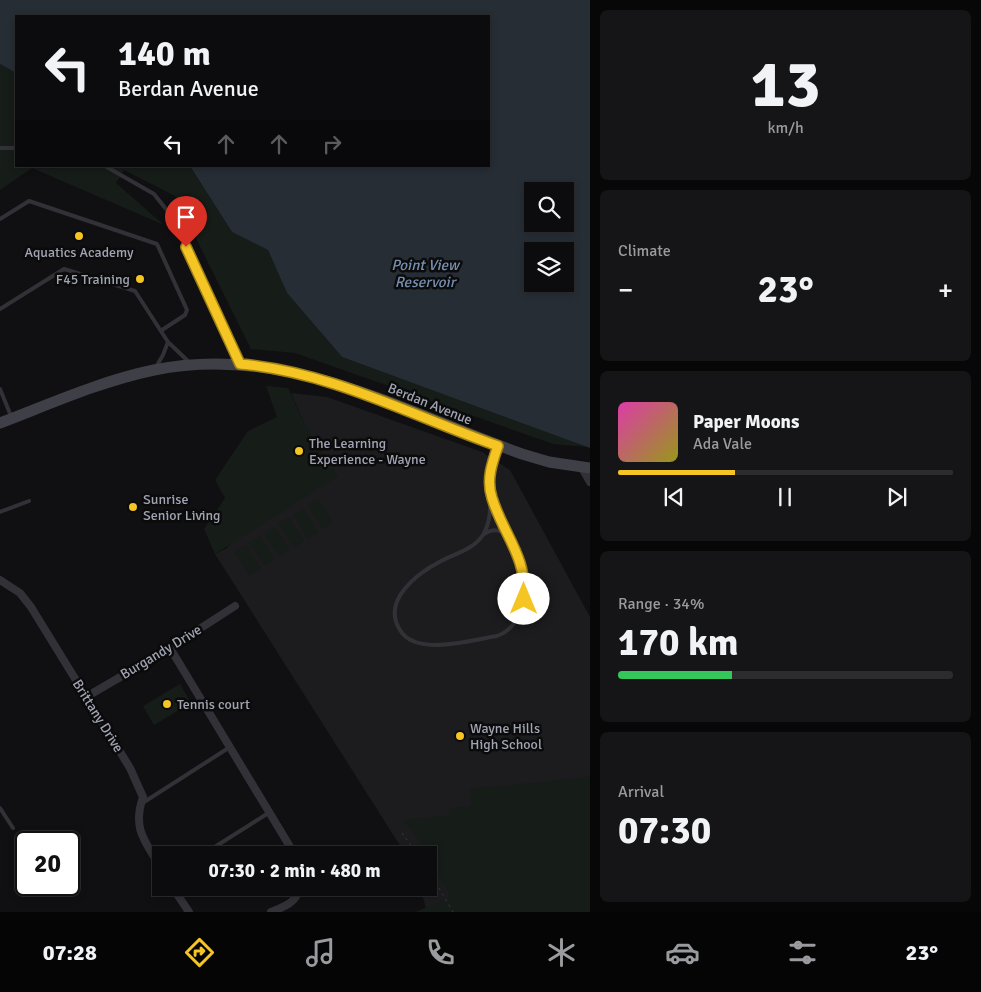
<!DOCTYPE html>
<html lang="en">
<head>
<meta charset="utf-8">
<style>
	body { margin:0; font-family:Signika,sans-serif; background:#151517; color:#f1f3f6; height:100vh; display:flex; flex-direction:column; font-size:19px; white-space:nowrap }
	* { box-sizing:border-box; margin:0 }
	p { font-size:16px; color:#9a9b9e }
	.icon { flex:none; width:28px; height:28px; fill:none; stroke:currentColor; stroke-width:2; stroke-linecap:round; stroke-linejoin:round }
	.map { position:relative; flex:1; overflow:hidden }
	.panel { display:flex; flex-direction:column; gap:10px; padding:10px; background:#070708; width:391px }
	.panel>* { flex:none }
	.guide { position:absolute; left:15px; top:15px; width:475px; height:152px; border-radius:0px; box-shadow:0 2px 8px #0003,0 0 0 1px #2c2c2e; background:#0c0c0e; color:#f1f3f6; overflow:hidden }
	.fabs { position:absolute; left:524px; top:182px; display:grid; gap:10px }
	.fabs a { display:grid; place-items:center; width:50px; height:50px; border-radius:0px; background:#0c0c0e; box-shadow:0 2px 8px #0003,0 0 0 1px #2c2c2e; font-size:25px }
	.speed { position:absolute; left:15px; top:831px; display:flex; gap:10px; font-size:25px; font-weight:700; text-align:center }
	.speed>* { display:grid; place-content:center; width:65px; height:65px; border-radius:50%; background:#0c0c0e; box-shadow:0 2px 8px #0003,0 0 0 1px #2c2c2e; line-height:1 }
	.speed .limit { border:2px solid #111; border-radius:8px; background:#fff; color:#111 }
	.pin { position:absolute; display:grid; place-items:center; width:42px; height:42px; color:#fff; margin:-51px -21px; border-radius:50% 50% 50% 0; rotate:-45deg; box-shadow:0 0 5px #0007 }
	.pin .icon { rotate:45deg }
	.me { position:absolute; width:55px; margin:-28px; rotate:0deg; stroke-linejoin:round; filter:drop-shadow(0 0 4px #0008) }
	.turn { display:flex; align-items:center; gap:18px; height:105px; padding:0 20px; font-size:22px }
	.turn .icon { width:65px; height:65px; stroke-width:2.5 }
	.turn b { display:block; font-size:35px; line-height:42px }
	.lanes { display:flex; align-items:center; height:48px; padding:0 20px; background:#0003; justify-content:center; gap:25px; direction:ltr }
	.lanes .off { opacity:.35 }
	.big { font-size:38px; font-weight:700; line-height:1.1 }
	.panel .card { flex:1; display:flex; flex-direction:column; justify-content:center; gap:8px; min-width:0; padding:0 18px; border-radius:8px; background:#151517 }
	.panel .dial { align-items:center; gap:0 }
	.dial b { font-size:65px; line-height:1 }
	.song { display:flex; align-items:center; gap:15px }
	.cover { width:60px; height:60px; border-radius:8px; background:linear-gradient(135deg,hsl(320 70% 55%),hsl(60 70% 35%)) }
	.played { height:5px; border-radius:2px; background:linear-gradient(90deg,#f5c524 35%,#2c2c2e 35%) }
	.keys { display:flex; justify-content:space-around; direction:ltr }
	.heat { display:flex; justify-content:space-between; align-items:center; font-size:28px; direction:ltr }
	.charge { height:8px; border-radius:4px; background:linear-gradient(90deg,#34c759 34%,#2c2c2e 0) }
	.trip { position:absolute; left:152px; top:846px; width:285px; height:50px; border-radius:0px; background:#0c0c0e; box-shadow:0 2px 8px #0003,0 0 0 1px #2c2c2e; font-weight:700; line-height:50px; text-align:center }
	.tab-bar { display:flex; height:80px; justify-content:space-around; align-items:center; background:#050506; color:#9a9b9e }
	.tab-bar .icon { width:35px; height:35px }
	.tab-bar .on { color:#f5c524 }
	.tab-bar b { font-size:22px; color:#f1f3f6 }
	main { display:flex; flex:1; min-height:0 }
	.map>svg:first-child { display:block }
	.built { fill:#1c1c1e }
	.green { fill:#161c18 }
	.water { fill:#262d35; fill-rule:evenodd }
	.lines { fill:none; stroke-linecap:round; stroke-linejoin:round }
	.path { stroke:#37383e; stroke-width:1; stroke-dasharray:2.5 4; stroke-linecap:butt }
	.service { stroke:#313137; stroke-width:4 }
	.minor { stroke:#313137; stroke-width:8 }
	.secondary { stroke:#3f4047; stroke-width:11 }
	.route-casing { stroke:#9f8017; stroke-width:12 }
	.route { stroke:#f5c524; stroke-width:9 }
	.poi-dot { fill:#f5c524; stroke:#0b0b0c; stroke-width:2 }
	.labels { text-anchor:middle; dominant-baseline:central; stroke-width:5; stroke-linejoin:round; paint-order:stroke }
	.poi-label { font-size:14px; fill:#a1a4b3; stroke:#0b0b0c; text-anchor:start }
	.street-label { font-size:14px; fill:#a1a4b3; stroke:#0b0b0c }
	.water-label { font-size:15px; font-style:italic; fill:#768eaf; stroke:#0b0b0c }
</style>
</head>
<body>
<main>
<div class="map">
<svg width="590" height="912" viewBox="0 0 590 912">
	<rect width="100%" height="100%" fill="#101012"/>
	<path class="built" d="M 291,393 L 327,397 L 482,452 L 510,470 L 590,617 L 590,912 L 416,912 L 426,908 L 420,888 L 429,888 L 429,855 L 406,855 L 215,554 L 227,548 L 304,423 Z"/>
	<g class="green">
		<path d="M 0,64 L 16,73 L 16,166 L 190,166 L 232,232 L 268,250 L 287,293 L 342,357 L 588,447 L 553,444 L 295,353 L 251,349 L 175,196 L 124,170 L 116,183 L 164,225 L 32,168 L 0,190 Z"/>
		<path d="M 266,386 L 288,388 L 304,423 L 338,476 L 215,554 L 204,529 L 225,498 L 215,480 L 248,431 L 277,417 Z"/>
		<path d="M 318,499 L 333,522 L 323,529 L 307,505 Z"/>
		<path d="M 303,508 L 319,532 L 308,539 L 293,515 Z"/>
		<path d="M 289,517 L 304,541 L 294,548 L 278,524 Z"/>
		<path d="M 275,527 L 290,550 L 279,557 L 264,534 Z"/>
		<path d="M 260,536 L 275,560 L 265,566 L 249,543 Z"/>
		<path d="M 246,545 L 261,569 L 250,576 L 235,552 Z"/>
		<path d="M 180,684 L 191,703 L 154,725 L 143,706 Z"/>
		<path d="M 590,777 L 590,912 L 416,912 L 451,897 L 429,855 L 404,820 L 450,815 L 450,808 L 472,805 L 470,789 Z"/>
	</g>
	<path class="water" d="M 0,0 L 590,0 L 590,448 L 342,357 L 287,293 L 268,250 L 232,232 L 190,166 L 489,166 L 489,16 L 16,16 L 16,73 L 0,64 ZM 532,191 L 565,191 L 565,224 L 532,224 ZM 532,251 L 565,251 L 565,284 L 532,284 Z"/>
	<g class="lines">
		<g class="path">
			<path d="M 402,833 L 418,855"/>
			<path d="M 429,871 L 453,912"/>
		</g>
		<g class="service">
			<path d="M 0,148 L 16,148"/>
			<path d="M 105,166 L 154,194 L 173,218 L 239,362"/>
			<path d="M 0,219 L 29,201 L 157,244 L 187,310 L 185,315 L 162,330"/>
			<path d="M 0,309 L 64,269 L 135,291 L 168,342 L 190,363"/>
			<path d="M 156,367 L 163,355 L 168,342"/>
			<path d="M 0,389 L 11,416"/>
			<path d="M 491,497 C 502,521 518,546 524,571 C 530,596 521,627 497,636 C 470,640 416,657 400,630 C 381,600 418,573 441,561 C 456,553 473,550 483,535 C 496,513 486,490 491,468 C 492,460 496,453 498,446"/>
			<path d="M 0,512 L 29,501"/>
			<path d="M 484,534 C 493,528 500,530 509,535"/>
			<path d="M 141,804 L 230,747"/>
			<path d="M 0,808 L 13,828"/>
			<path d="M 202,855 L 270,812"/>
		</g>
		<g class="minor">
			<path d="M 582,468 L 590,482"/>
			<path d="M 0,580 L 20,593 L 31,607 L 130,768 L 143,797 C 132,829 145,841 161,868"/>
			<path d="M 170,648 L 295,855"/>
			<path d="M 86,697 L 170,648 L 235,606"/>
			<path d="M 173,888 L 189,912"/>
			<path d="M 271,912 C 283,907 297,903 299,888"/>
		</g>
		<path class="secondary" d="M 0,423 C 50,404 101,381 154,370 C 285,343 402,411 522,454 L 549,462 L 590,468"/>
	</g>
	<g class="lines">
		<defs>
			<path id="route" d="M 186,247 L 240,364 C 332,372 412,416 498,446 C 492,463 486,480 492,498 C 504,536 527,556 524,599"/>
		</defs>
		<use href="#route" class="route-casing"/>
		<use href="#route" class="route"/>
	</g>
	<g class="poi-dot">
		<circle cx="79" cy="236" r="5"/>
		<circle cx="140" cy="279" r="5"/>
		<circle cx="299" cy="451" r="5"/>
		<circle cx="133" cy="507" r="5"/>
		<circle cx="167" cy="704" r="5"/>
		<circle cx="460" cy="736" r="5"/>
	</g>
	<g class="labels">
		<g class="poi-label">
			<text x="79" y="252" text-anchor="middle">Aquatics Academy</text>
			<text x="130" y="279" text-anchor="end">F45 Training</text>
			<text x="309" y="443">The Learning<tspan x="309" dy="16">Experience - Wayne</tspan></text>
			<text x="143" y="499">Sunrise<tspan x="143" dy="16">Senior Living</tspan></text>
			<text x="177" y="704">Tennis court</text>
			<text x="470" y="728">Wayne Hills<tspan x="470" dy="16">High School</tspan></text>
		</g>
		<g class="street-label">
			<text transform="translate(430 404) rotate(22)">Berdan Avenue</text>
			<text transform="translate(161 652) rotate(-31)">Burgandy Drive</text>
			<text transform="translate(98 716) rotate(58)">Brittany Drive</text>
		</g>
		<g class="water-label">
			<text x="425" y="265">Point View<tspan x="425" dy="17">Reservoir</tspan></text>
		</g>
	</g>
</svg>
<div class="fabs">
<a><svg class="icon" aria-label="search" viewBox="0 0 24 24"><circle cx="10" cy="10" r="6"/><path d="M15 15l6 6"/></svg></a>
<a><svg class="icon" aria-label="layers" viewBox="0 0 24 24"><path d="M12 4l9 5-9 5-9-5zM3 14l9 5 9-5"/></svg></a>
</div>
<div class="speed"><div class="limit">20</div></div>
<div class="pin" style="left:186px;top:247px;background:#d93025"><svg class="icon" aria-label="arrive" viewBox="0 0 24 24"><path d="M6 21V4h12l-3 4 3 4H6"/></svg></div>
<svg class="me" style="left:524px;top:599px" viewBox="-20 -20 40 40"><circle r="19" fill="#fff"/><path d="M0-13L10 11 0 6-10 11z" fill="#f5c524"/></svg>
<div class="trip">07:30 · 2 min · 480 m</div>
<div class="guide">
<div class="turn"><svg class="icon" aria-label="left" viewBox="0 0 24 24"><path d="M17 20v-9H6M10 6l-5 5 5 5"/></svg><div><b>140 m</b>Berdan Avenue</div></div>
<div class="lanes"><svg class="icon" aria-label="left" viewBox="0 0 24 24"><path d="M17 20v-9H6M10 6l-5 5 5 5"/></svg><svg class="icon off" aria-label="ahead" viewBox="0 0 24 24"><path d="M12 20V5M6 11l6-6 6 6"/></svg><svg class="icon off" aria-label="ahead" viewBox="0 0 24 24"><path d="M12 20V5M6 11l6-6 6 6"/></svg><svg class="icon off" aria-label="right" viewBox="0 0 24 24"><path d="M7 20v-9h11M14 6l5 5-5 5"/></svg></div>
</div>
</div>
<section class="panel">
<div class="card dial"><b>13</b><p>km/h</p></div>
<div class="card"><p>Climate</p>
<div class="heat"><a>−</a><b class="big">23°</b><a>+</a></div>
</div>
<div class="card">
<div class="song"><i class="cover"></i><div><b>Paper Moons</b><p>Ada Vale</p></div></div>
<div class="played"></div>
<div class="keys"><svg class="icon" aria-label="previous" viewBox="0 0 24 24"><path d="M18 5L8 12l10 7zM5 5v14"/></svg><svg class="icon" aria-label="pause" viewBox="0 0 24 24"><path d="M8 5v14M16 5v14"/></svg><svg class="icon" aria-label="next" viewBox="0 0 24 24"><path d="M6 5l10 7-10 7zM19 5v14"/></svg></div>
</div>
<div class="card"><p>Range · 34%</p><b class="big">170 km</b><div class="charge"></div></div>
<div class="card"><p>Arrival</p><b class="big">07:30</b></div>
</section>
</main>
<nav class="tab-bar">
<b>07:28</b>
<svg class="icon on" aria-label="directions" viewBox="0 0 24 24"><path d="M12 3l9 9-9 9-9-9zM9 14v-3h6M13 9l2 2-2 2"/></svg>
<svg class="icon" aria-label="music" viewBox="0 0 24 24"><path d="M9 18V5l10-2v13"/><circle cx="6" cy="18" r="3"/><circle cx="16" cy="16" r="3"/></svg>
<svg class="icon" aria-label="phone" viewBox="0 0 24 24"><path d="M5 4h4l2 5-3 2q2 4 5 5l2-3 5 2v4C11 20 4 13 5 4z"/></svg>
<svg class="icon" aria-label="climate" viewBox="0 0 24 24"><path d="M12 3v18M4 7l16 10M4 17L20 7"/></svg>
<svg class="icon" aria-label="car" viewBox="0 0 24 24"><path d="M5 17H2v-5l4-1 3-4h7l3 4 3 1v5h-3M9 17h6M6 11h13"/><circle cx="7" cy="17" r="2"/><circle cx="17" cy="17" r="2"/></svg>
<svg class="icon" aria-label="filters" viewBox="0 0 24 24"><path d="M4 7h16M4 17h16"/><circle cx="9" cy="7" r="2"/><circle cx="15" cy="17" r="2"/></svg>
<b>23°</b>
</nav>
</body>
</html>
